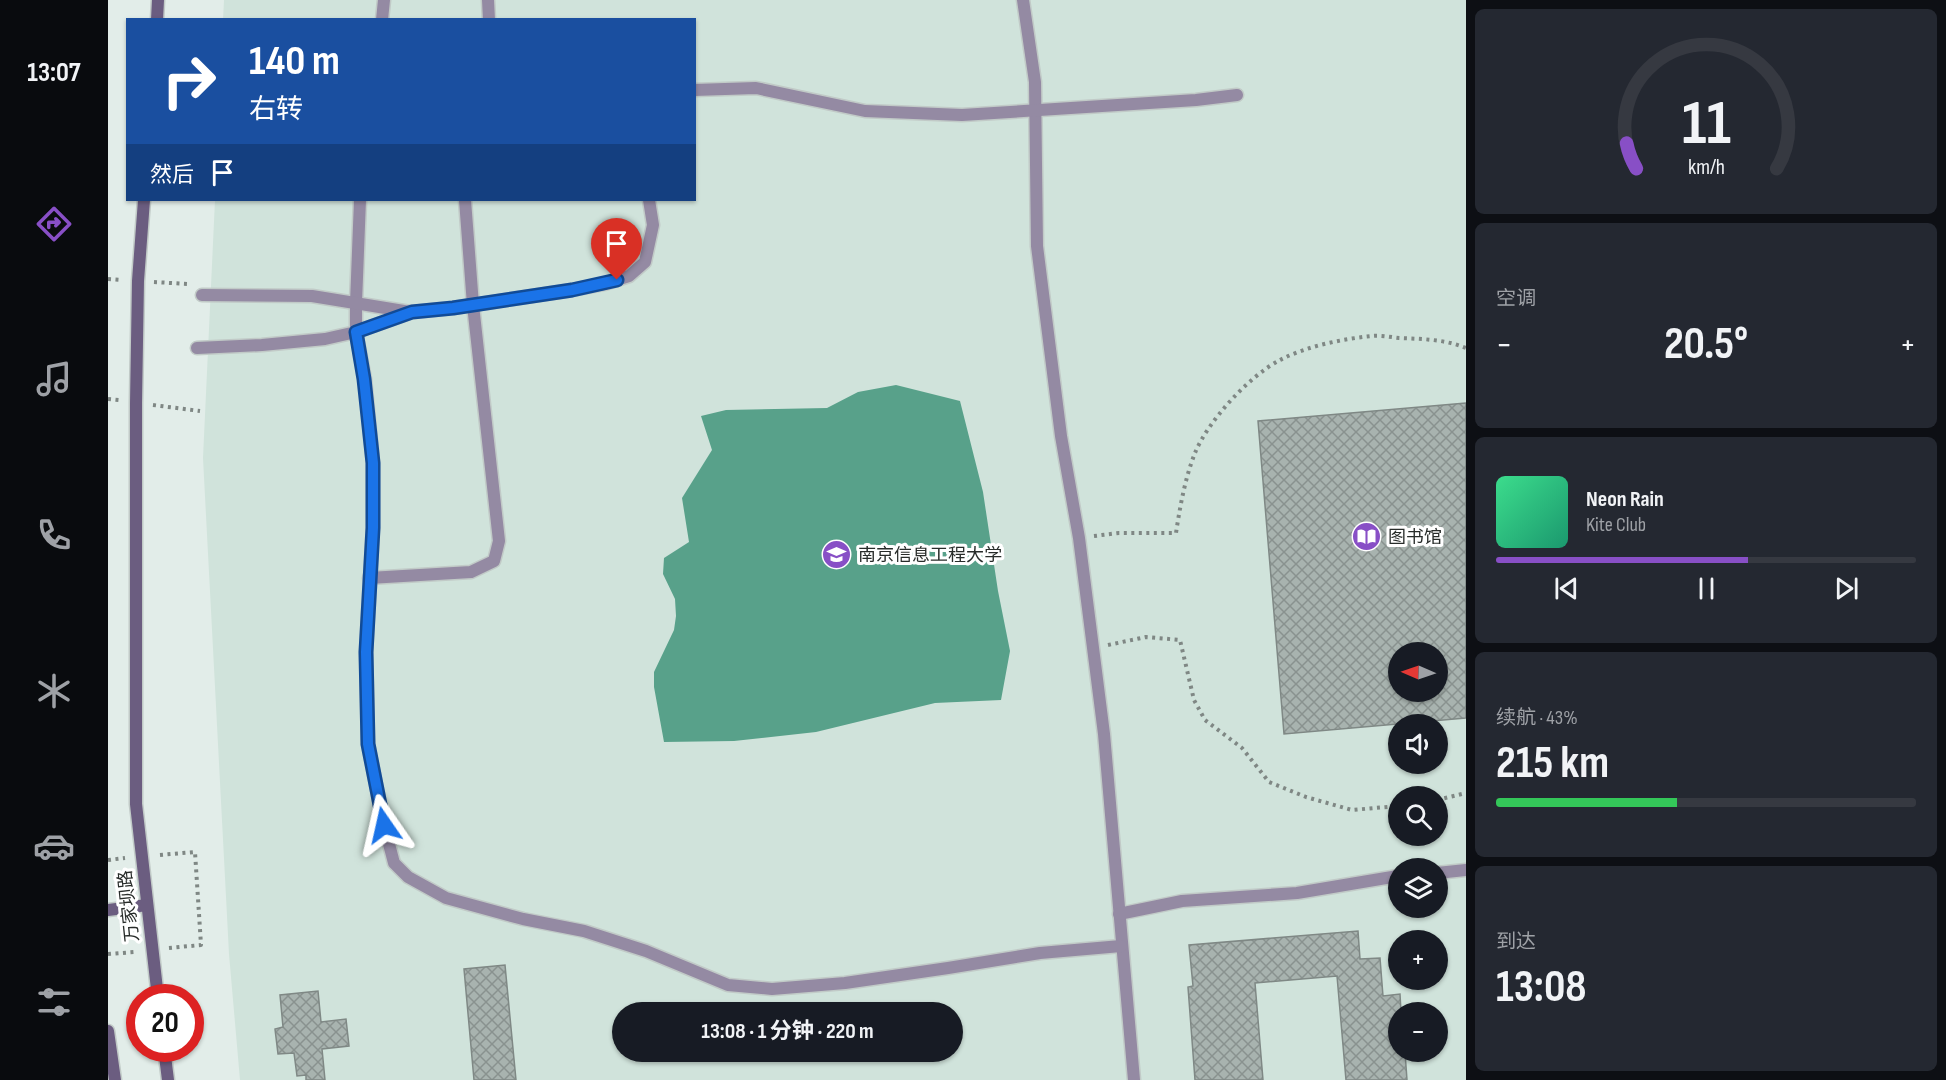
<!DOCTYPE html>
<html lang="zh">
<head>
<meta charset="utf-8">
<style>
	body { margin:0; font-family:"Sofia Sans Condensed","Noto Sans SC",sans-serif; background:#242831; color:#f1f3f6; height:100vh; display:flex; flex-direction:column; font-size:22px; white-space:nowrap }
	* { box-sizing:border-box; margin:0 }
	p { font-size:20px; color:#9ea1a6 }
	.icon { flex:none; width:33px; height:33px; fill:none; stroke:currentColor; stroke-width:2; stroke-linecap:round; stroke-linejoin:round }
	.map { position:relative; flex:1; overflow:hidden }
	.details { display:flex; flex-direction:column; gap:9px; padding:9px; background:#0d0f14; width:480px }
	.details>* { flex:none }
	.hud { position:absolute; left:18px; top:18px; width:570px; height:183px; border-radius:0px; box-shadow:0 2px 4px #0004; background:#1a4fa0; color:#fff; overflow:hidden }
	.needle { width:39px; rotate:272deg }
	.controls { position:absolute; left:1280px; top:642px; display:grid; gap:12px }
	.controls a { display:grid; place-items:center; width:60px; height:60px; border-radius:50%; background:#171b24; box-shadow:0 2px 4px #0004; font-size:30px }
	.speed { position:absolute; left:18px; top:984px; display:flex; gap:12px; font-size:30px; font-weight:700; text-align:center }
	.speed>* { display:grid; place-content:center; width:78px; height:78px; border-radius:50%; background:#171b24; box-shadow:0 2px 4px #0004; line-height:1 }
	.speed .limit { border:9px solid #d22; background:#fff; color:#111 }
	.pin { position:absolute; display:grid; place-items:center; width:51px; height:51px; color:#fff; margin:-62px -26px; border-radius:50% 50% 50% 0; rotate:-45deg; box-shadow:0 0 6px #0007 }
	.pin .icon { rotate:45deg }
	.me { position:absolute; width:66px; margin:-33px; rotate:349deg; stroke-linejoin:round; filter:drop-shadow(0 0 4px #0008) }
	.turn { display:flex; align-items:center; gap:21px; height:126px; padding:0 24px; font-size:27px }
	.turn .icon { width:78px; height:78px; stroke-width:2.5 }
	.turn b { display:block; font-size:42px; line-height:51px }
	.then { display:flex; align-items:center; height:57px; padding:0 24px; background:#0003; gap:12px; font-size:22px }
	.big { font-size:45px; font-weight:700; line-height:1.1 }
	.details .card { flex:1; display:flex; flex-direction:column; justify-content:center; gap:9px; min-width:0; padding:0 21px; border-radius:9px; background:#242831 }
	.details .dial { align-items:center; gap:0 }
	.dial svg { height:156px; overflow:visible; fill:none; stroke:#363941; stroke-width:7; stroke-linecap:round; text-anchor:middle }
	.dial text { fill:#f1f3f6; stroke:none }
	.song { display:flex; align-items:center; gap:18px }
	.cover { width:72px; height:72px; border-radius:9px; background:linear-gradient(135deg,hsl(150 70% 55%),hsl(160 70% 35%)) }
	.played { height:6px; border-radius:3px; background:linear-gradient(90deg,#884fc6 60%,#363941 60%) }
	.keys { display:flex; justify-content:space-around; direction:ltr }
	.heat { display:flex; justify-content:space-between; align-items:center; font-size:33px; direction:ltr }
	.charge { height:9px; border-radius:4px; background:linear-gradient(90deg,#34c759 43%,#363941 0) }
	.trip { position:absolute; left:504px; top:1002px; width:351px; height:60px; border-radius:30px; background:#171b24; box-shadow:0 2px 4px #0004; font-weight:700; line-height:60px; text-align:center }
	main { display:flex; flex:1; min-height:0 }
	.menu { display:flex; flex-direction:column; width:108px; justify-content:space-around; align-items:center; background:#090b0e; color:#9ea1a6 }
	.menu .icon { width:42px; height:42px }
	.menu .current { color:#884fc6 }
	.menu b { font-size:27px; color:#f1f3f6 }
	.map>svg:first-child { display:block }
	.built { fill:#d0e3db; fill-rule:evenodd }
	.water { fill:#58a18a }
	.building { fill:url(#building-cross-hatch); stroke:#7f8885; stroke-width:1.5; fill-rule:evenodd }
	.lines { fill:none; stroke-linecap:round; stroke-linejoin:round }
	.lane-casing { stroke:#c1cac7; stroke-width:15 }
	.secondary-casing { stroke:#c1cac7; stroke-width:15 }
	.path { stroke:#7f8784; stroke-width:4; stroke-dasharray:3 4.5; stroke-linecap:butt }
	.lane { stroke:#948aa3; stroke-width:12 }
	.secondary { stroke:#6b5d80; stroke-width:12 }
	.route-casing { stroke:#114b97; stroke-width:15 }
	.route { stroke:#1a73e8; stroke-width:10 }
	.labels { text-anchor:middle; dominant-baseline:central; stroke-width:6; stroke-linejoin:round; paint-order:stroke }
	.poi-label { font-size:18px; fill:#282c2a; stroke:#fff; text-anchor:start }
	.street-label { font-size:18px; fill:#282c2a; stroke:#fff }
</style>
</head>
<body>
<main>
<nav class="menu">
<b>13:07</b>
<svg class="icon current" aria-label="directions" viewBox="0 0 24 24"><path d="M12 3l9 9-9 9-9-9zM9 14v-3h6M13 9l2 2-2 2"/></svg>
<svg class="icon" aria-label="music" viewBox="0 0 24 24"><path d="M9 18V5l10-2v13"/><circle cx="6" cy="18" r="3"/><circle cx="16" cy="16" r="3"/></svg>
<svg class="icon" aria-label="phone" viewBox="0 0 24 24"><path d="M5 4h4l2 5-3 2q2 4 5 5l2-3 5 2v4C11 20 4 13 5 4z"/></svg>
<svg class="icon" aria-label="climate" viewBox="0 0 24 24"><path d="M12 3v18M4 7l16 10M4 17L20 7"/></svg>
<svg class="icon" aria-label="car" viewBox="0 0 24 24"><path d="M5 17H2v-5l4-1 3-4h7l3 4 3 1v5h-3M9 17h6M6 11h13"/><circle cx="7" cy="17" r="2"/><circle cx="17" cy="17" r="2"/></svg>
<svg class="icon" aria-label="filters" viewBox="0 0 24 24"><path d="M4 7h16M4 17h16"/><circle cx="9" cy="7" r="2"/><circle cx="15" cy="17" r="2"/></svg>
</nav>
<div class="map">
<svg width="1358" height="1080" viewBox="0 0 1358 1080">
	<defs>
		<pattern id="building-cross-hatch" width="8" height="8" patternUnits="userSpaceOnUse" patternTransform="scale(1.5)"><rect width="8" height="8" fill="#a8b3af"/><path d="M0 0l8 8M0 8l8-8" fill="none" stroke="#89928f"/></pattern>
	</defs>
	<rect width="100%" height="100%" fill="#e2ede9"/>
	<path class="built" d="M 116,0 L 1358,0 L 1358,1080 L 132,1080 L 121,954 L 95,458 L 107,200 L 586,200 L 586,20 L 115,20 ZM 1290,652 L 1329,652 L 1329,692 L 1290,692 ZM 1290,724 L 1329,724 L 1329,764 L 1290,764 ZM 1290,796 L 1329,796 L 1329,836 L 1290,836 ZM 1290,868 L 1329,868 L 1329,908 L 1290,908 ZM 1290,940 L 1329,940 L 1329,980 L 1290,980 ZM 514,1012 L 844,1012 L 844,1052 L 514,1052 ZM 1290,1012 L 1329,1012 L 1329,1052 L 1290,1052 Z"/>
	<path class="water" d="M 788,385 L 852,401 L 875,492 L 890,591 L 902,651 L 893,700 L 827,703 L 708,732 L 626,741 L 556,742 L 546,687 L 546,672 L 566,630 L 568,616 L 567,599 L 555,574 L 556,558 L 581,542 L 574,498 L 604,450 L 593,416 L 618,410 L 719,408 L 750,392 Z"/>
	<g class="building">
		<path d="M 1358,403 L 1358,718 L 1176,734 L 1150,421 ZM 1290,652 L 1329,652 L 1329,692 L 1290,692 Z"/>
		<path d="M 1250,931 L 1252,959 L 1272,958 L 1275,996 L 1292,994 L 1293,1012 L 1290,1012 L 1290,1052 L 1297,1052 L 1299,1080 L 1238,1080 L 1229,976 L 1147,983 L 1155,1080 L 1087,1080 L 1080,987 L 1085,986 L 1081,945 Z"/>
		<path d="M 397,965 L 408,1080 L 366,1080 L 356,969 Z"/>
		<path d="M 210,991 L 213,1022 L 238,1019 L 241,1046 L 214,1049 L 217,1080 L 198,1080 L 198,1075 L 189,1076 L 186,1053 L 170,1054 L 167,1029 L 175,1027 L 172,995 Z"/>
	</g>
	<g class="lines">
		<defs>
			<g id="lane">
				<path d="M 380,0 L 381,20"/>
				<path d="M 915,0 L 927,82 L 929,246 L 953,436 L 971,538 L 996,734 L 1026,1080"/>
				<path d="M 274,20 L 276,0"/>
				<path d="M 586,90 L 648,88 L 757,111 L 854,115 L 1088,100 L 1129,95"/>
				<path d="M 252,200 L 248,303 L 248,332 L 257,379 L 265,463 L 265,527 L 258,652 L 260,744 L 276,825 L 286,863 L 300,877 L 338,898 L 415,919 L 476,931 L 538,951 L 620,985 L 664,989 L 737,983 L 840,968 L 932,953 L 1013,946"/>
				<path d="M 94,295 L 204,296 L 302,312"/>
				<path d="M 89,348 L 154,345 L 217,339 L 248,332 L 304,312 L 345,308 L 464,290 L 496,284 L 521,276 L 537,262 L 545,225 L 541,200"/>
				<path d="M 261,578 L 363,572 L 386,561 L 391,541 L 365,305 L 357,200"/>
				<path d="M 1329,873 L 1358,870"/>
				<path d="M 1011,914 L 1074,901 L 1189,893 L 1290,876"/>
			</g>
			<g id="secondary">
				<path d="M 49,20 L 50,0"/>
				<path d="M 36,200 L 30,281 L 28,403 L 28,804 L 50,998"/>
				<path d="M 0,910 L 39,905"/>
				<path d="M 0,1031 L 7,1080"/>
				<path d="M 56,1048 L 60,1080"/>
			</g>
		</defs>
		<use href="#lane" class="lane-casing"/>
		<use href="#secondary" class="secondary-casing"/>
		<g class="path">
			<path d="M 0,279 L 14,280"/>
			<path d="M 46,282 L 80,284"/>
			<path d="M 0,399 L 11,400"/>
			<path d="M 45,405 L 92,411"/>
			<path d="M 986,536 L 1011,533 L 1068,533 C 1072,507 1077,478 1087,453 C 1100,421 1141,376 1172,360 C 1199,346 1234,339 1264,336 C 1273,335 1282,337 1291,338 C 1314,339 1336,339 1358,348"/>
			<path d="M 1000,645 L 1038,637 L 1072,640 L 1086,700 L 1097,720 L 1134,748 L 1161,782 L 1198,797 L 1244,810 L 1290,806"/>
			<path d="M 1329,800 L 1358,793"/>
			<path d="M 52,855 L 87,852 L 93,945 L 61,948"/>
			<path d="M 0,860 L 17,858"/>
			<path d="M 0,954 L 27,952"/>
		</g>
		<use href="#lane" class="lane"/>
		<use href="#secondary" class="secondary"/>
	</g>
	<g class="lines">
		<defs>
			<path id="route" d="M 276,825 L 260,744 L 258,652 L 265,528 L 265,463 L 256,379 L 248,332 L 304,312 L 345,308 L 464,290 L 509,280"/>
		</defs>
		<use href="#route" class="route-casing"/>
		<use href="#route" class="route"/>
	</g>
	<defs>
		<symbol id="library-disc" viewBox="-11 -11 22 22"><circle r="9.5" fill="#884fc6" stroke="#fff"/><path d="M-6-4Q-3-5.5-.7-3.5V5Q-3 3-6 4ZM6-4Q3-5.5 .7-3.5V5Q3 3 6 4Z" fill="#fff"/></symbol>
		<symbol id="university-disc" viewBox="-11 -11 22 22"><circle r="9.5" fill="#884fc6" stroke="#fff"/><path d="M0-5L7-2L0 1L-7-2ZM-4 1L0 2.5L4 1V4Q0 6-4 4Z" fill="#fff"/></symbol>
	</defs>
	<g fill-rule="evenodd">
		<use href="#library-disc" x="1242" y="520" width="33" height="33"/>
		<use href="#university-disc" x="712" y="538" width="33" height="33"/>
	</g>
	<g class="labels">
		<g class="poi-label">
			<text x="1280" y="537">图书馆</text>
			<text x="750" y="555">南京信息工程大学</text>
		</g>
		<g class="street-label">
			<text transform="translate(21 906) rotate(-96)">万家坝路</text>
		</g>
	</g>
</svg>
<div class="controls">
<a><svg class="needle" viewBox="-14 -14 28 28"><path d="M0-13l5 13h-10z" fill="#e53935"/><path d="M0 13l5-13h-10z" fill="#9ea1a6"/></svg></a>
<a><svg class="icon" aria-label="sound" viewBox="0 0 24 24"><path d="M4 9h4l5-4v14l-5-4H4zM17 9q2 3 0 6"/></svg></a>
<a><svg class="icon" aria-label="search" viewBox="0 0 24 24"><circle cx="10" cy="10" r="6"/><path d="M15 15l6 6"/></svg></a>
<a><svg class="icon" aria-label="layers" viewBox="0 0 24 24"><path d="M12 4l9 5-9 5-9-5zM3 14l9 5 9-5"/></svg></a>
<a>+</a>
<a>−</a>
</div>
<div class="speed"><div class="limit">20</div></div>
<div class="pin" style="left:509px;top:280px;background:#d93025"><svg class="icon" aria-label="arrive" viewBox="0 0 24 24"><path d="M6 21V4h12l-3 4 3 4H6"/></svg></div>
<svg class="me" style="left:276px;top:825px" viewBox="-20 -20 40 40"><path d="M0-17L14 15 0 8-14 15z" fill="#1a73e8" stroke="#fff" stroke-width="4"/></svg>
<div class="trip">13:08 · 1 分钟 · 220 m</div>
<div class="hud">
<div class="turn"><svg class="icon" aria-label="right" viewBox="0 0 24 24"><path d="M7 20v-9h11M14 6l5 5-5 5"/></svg><div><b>140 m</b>右转</div></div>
<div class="then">然后<svg class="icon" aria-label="arrive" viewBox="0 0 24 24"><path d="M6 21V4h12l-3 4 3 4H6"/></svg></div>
</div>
</div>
<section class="details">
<div class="card dial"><svg viewBox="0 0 100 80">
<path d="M14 69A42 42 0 1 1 86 69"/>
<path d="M14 69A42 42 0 0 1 9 56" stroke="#884fc6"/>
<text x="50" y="56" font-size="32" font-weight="700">11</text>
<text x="50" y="72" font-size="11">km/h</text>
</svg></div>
<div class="card"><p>空调</p>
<div class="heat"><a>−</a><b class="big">20.5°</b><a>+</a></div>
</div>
<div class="card">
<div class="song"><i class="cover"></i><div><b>Neon Rain</b><p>Kite Club</p></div></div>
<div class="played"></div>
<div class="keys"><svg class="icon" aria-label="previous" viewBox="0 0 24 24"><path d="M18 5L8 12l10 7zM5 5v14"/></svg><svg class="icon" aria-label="pause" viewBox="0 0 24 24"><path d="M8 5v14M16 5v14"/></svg><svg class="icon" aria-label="next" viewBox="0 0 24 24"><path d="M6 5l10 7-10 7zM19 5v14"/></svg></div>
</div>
<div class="card"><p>续航 · 43%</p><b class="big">215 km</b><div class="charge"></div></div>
<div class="card"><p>到达</p><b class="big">13:08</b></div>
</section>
</main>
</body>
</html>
